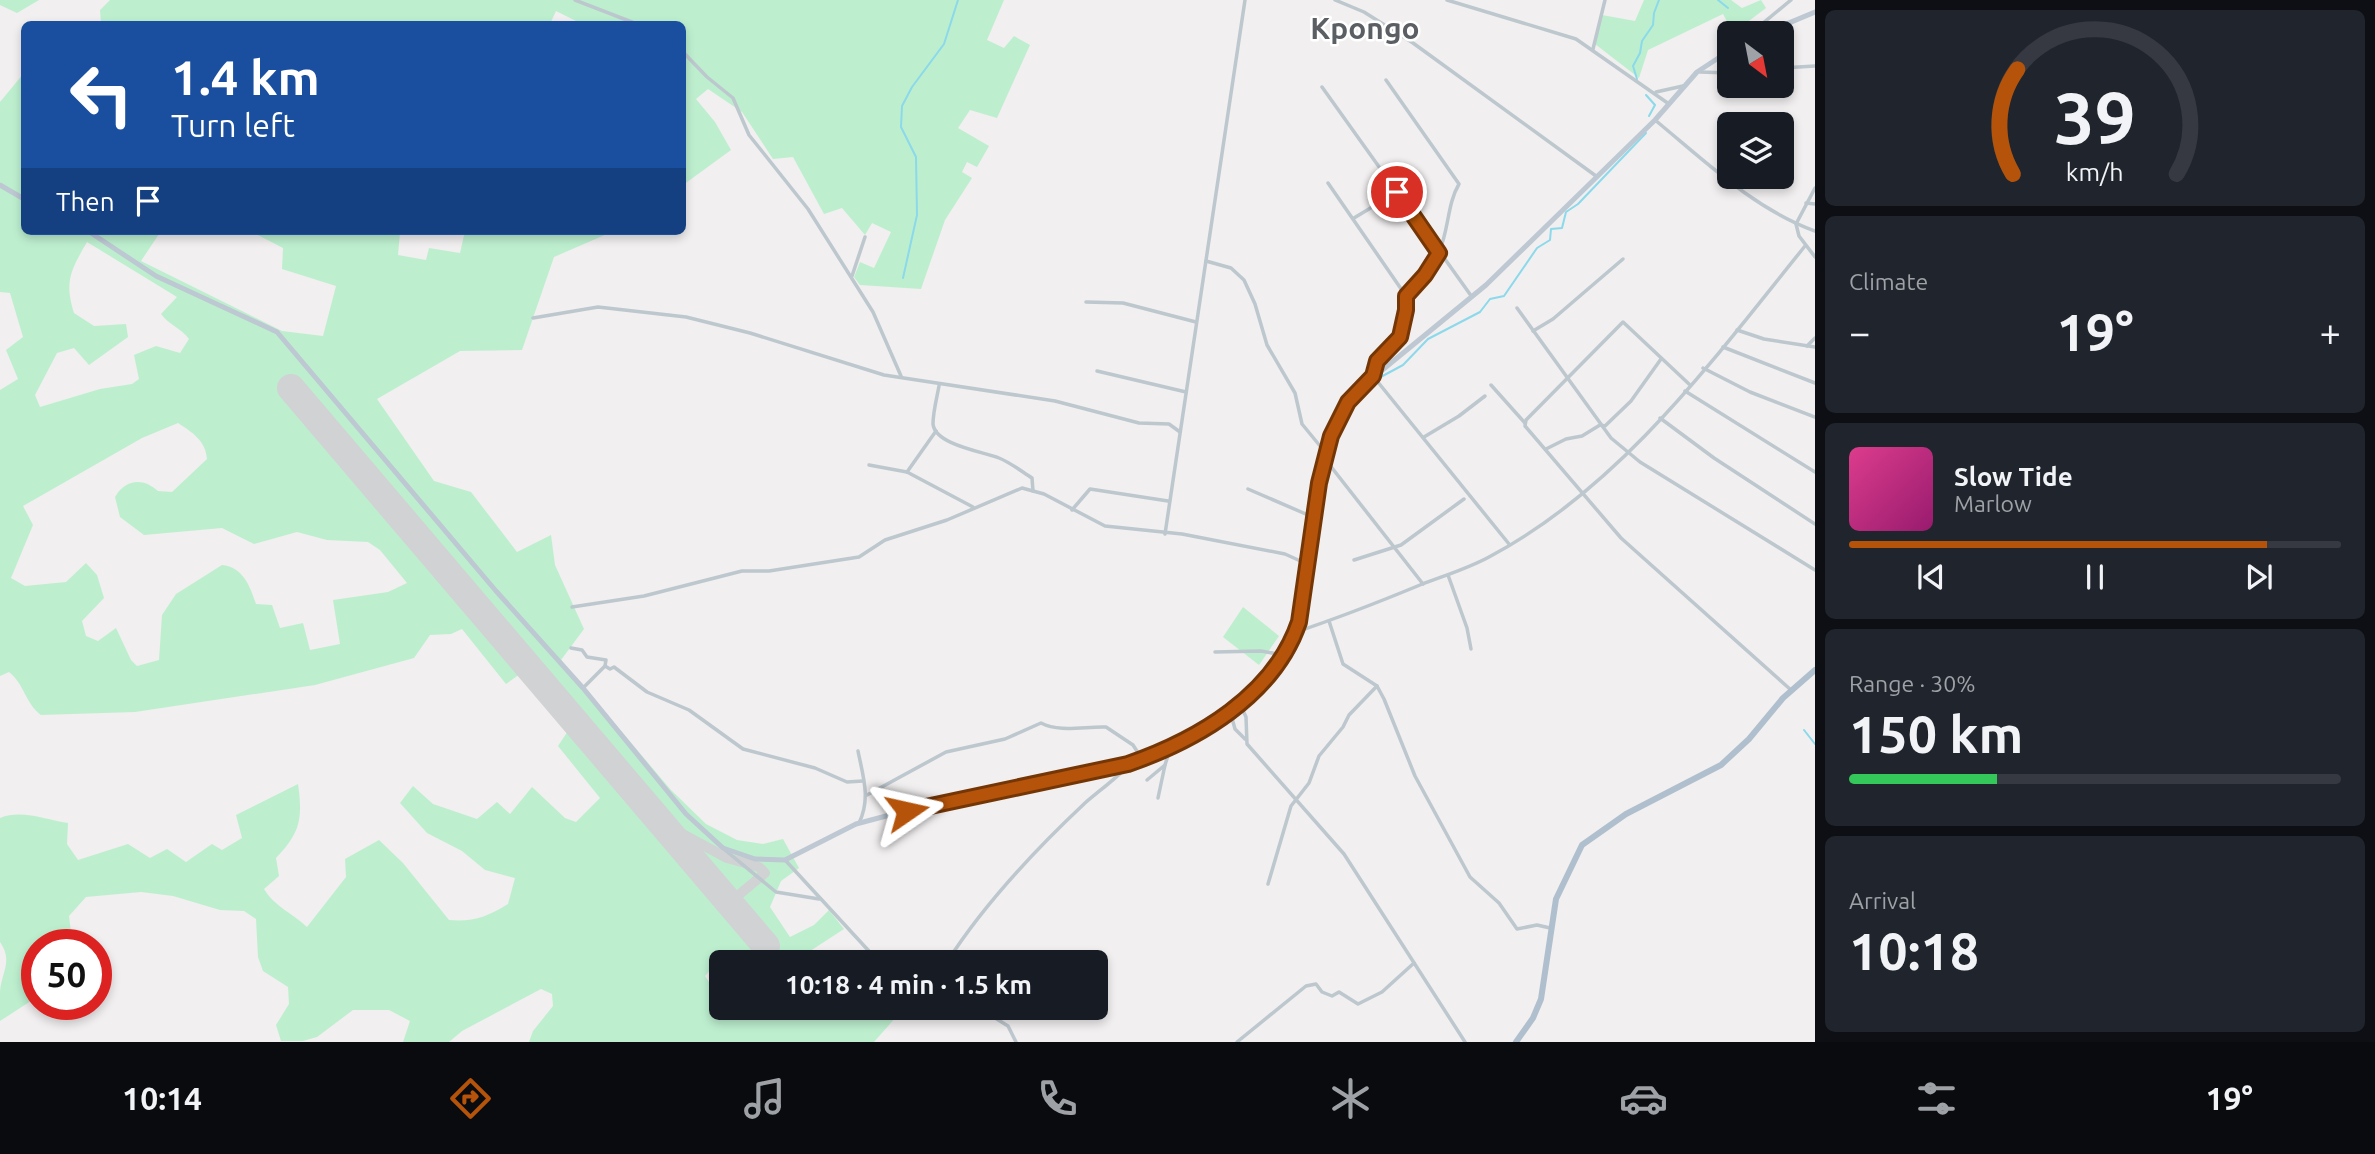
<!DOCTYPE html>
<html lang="en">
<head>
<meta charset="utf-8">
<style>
	body { margin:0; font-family:Ubuntu,sans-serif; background:#20242c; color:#f1f3f6; height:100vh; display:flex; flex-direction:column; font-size:26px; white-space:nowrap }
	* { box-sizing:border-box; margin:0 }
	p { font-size:23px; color:#9ea1a6 }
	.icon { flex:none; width:38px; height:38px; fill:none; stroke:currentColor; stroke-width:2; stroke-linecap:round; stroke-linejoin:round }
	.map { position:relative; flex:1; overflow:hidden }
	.panel { display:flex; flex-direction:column; gap:10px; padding:10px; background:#0d0f14; width:560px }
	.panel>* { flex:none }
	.guide { position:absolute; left:21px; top:21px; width:665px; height:214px; border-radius:10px; box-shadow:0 4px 10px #0003; background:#1a4fa0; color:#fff; overflow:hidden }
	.needle { width:46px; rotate:148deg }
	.controls { position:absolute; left:1717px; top:21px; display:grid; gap:14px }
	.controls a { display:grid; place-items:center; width:77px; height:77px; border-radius:10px; background:#171b24; box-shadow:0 4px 10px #0003; font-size:35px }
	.speed { position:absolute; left:21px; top:929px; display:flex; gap:14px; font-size:35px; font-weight:700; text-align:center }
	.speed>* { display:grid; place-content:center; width:91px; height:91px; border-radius:50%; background:#171b24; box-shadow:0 4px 10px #0003; line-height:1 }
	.speed .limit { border:10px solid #d22; background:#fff; color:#111 }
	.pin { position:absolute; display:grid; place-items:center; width:60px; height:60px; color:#fff; margin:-30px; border:4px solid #fff; border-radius:50%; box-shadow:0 2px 7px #0007 }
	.me { position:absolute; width:77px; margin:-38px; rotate:79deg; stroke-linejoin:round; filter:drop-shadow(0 0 5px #0008) }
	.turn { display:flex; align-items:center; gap:24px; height:147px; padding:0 35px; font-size:32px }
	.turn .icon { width:91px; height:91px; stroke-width:2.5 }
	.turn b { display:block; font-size:49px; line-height:60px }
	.then { display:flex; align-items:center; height:66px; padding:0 35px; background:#0003; gap:14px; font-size:26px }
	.big { font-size:52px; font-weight:600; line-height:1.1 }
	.panel .card { flex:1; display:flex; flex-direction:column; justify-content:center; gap:10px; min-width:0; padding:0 24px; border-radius:10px; background:#20242c }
	.panel .dial { align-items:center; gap:0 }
	.dial svg { height:182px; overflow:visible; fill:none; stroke:#363941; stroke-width:7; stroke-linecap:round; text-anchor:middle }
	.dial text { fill:#f1f3f6; stroke:none }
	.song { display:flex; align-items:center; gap:21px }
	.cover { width:84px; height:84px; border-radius:10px; background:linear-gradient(135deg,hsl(330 70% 55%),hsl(320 70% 35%)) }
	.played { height:7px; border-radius:4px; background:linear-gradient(90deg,#b45309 85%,#363941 85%) }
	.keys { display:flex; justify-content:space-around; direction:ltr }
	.heat { display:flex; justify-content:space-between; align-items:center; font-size:38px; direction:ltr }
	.charge { height:10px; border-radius:5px; background:linear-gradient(90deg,#34c759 30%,#363941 0) }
	.trip { position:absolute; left:709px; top:950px; width:399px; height:70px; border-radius:10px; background:#171b24; box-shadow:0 4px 10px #0003; font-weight:600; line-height:70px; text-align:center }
	.tab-bar { display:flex; height:112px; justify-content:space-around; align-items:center; background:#090b0e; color:#9ea1a6 }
	.tab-bar .icon { width:49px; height:49px }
	.tab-bar .on { color:#b45309 }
	.tab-bar b { font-size:32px; color:#f1f3f6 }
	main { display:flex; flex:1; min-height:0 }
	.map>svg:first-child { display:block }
	.green { fill:#bdefcf; fill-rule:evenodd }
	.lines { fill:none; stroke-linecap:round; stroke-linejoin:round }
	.stream { stroke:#8bd9eb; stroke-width:2 }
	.taxiway { stroke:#d1d2d4; stroke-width:10 }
	.runway { stroke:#d1d2d4; stroke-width:28 }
	.street { stroke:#bdc7ce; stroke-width:3.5 }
	.secondary { stroke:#bdc8d3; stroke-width:5 }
	.primary { stroke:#afbfcd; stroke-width:6 }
	.route-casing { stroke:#753606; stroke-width:18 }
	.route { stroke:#b45309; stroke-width:12 }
	.labels { text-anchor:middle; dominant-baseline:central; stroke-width:5; stroke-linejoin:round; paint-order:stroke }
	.district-label { font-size:30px; font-weight:bold; fill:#5b5f64; stroke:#fff }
</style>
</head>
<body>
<main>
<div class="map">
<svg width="1815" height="1042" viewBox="0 0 1815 1042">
	<rect width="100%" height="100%" fill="#f1efef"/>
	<g class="green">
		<path d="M 0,0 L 39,0 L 17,13 L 0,5 Z"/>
		<path d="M 110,0 L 1004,0 L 987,40 L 1004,48 L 1014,36 L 1030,45 L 997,118 L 970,110 L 958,128 L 989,146 L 977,167 L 967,162 L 962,172 L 972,178 L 945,220 L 921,289 L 860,285 L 854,277 L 860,262 L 874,268 L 891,232 L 872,223 L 865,235 L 842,208 L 824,214 L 793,157 L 773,159 L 742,112 L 708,89 L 696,99 L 715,122 L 731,150 L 683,185 L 682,24 L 582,24 L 556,11 L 550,24 L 101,24 L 100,10 Z"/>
		<path d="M 1644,0 L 1731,0 L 1742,8 L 1761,0 L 1766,8 L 1733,33 L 1723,14 L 1648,50 L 1639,78 L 1595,44 L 1602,15 L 1635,21 Z"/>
		<path d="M 24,73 L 24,231 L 161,231 L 141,261 L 282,331 L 323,336 L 336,286 L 282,269 L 283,248 L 250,231 L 425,231 L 422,235 L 400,232 L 398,255 L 426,260 L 429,248 L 460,253 L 465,231 L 614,231 L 554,257 L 522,350 L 460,351 L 377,399 L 434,481 L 471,492 L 517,552 L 551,535 L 555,565 L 584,629 L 561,660 L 671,790 L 706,824 L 737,840 L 763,844 L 783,839 L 799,868 L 781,881 L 770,907 L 790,937 L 814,925 L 829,910 L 844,929 L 807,953 L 799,962 L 756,962 L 752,958 L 747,962 L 732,962 L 724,955 L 705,976 L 721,1000 L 721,1008 L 735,1014 L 743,1008 L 903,1009 L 874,1042 L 529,1042 L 533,1031 L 553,1006 L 552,994 L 541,989 L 462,1031 L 449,1042 L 403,1042 L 410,1021 L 389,1010 L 353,1010 L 317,1037 L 303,1041 L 281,1041 L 276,1025 L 289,1004 L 288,987 L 263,971 L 258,957 L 256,919 L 244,911 L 220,910 L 173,896 L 141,892 L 86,897 L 69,916 L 72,940 L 67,945 L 37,945 L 37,997 L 0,1021 C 0,1011 0,1001 0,991 C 2,971 13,961 0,942 L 0,818 C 22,809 46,820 68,823 L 67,844 L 78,860 L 128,844 L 150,858 L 167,849 L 186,862 L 212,844 L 222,850 L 242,838 L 236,815 L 298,784 C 303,819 300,833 276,858 L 279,876 L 264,889 C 274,906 292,913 307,927 L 346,877 L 345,859 L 379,840 L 403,863 L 449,920 C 473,922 487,917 508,904 L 515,878 L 485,870 L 462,851 L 427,833 L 400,803 L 413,786 L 433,804 L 477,819 L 497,802 L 510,814 L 532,787 L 565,818 L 576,822 L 600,798 L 558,746 L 570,728 L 520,674 L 506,684 L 462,629 L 451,634 L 430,635 L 414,658 L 315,685 L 135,712 L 41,715 C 25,703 25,685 9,672 L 0,676 L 0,390 L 18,379 L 6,350 L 23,337 L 10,293 L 0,292 L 0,102 ZM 87,242 L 177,297 L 161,314 C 169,325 181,328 189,339 L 180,353 L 156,346 L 134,355 L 139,379 L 132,384 L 100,389 L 40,407 L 35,395 L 57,353 L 74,348 L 89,365 L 128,337 L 126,324 L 94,326 L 74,313 C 64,281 71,270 87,242 ZM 178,423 C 192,432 206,441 207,459 L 172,492 L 158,491 C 144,478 126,478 115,497 L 120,517 L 144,535 L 222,528 L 254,544 L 297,532 L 327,540 L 368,542 L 380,550 L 407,583 L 388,592 L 333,600 L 340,644 L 310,650 L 303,623 L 280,628 L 272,605 L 256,604 C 250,586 243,567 222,565 L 176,594 L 162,615 L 159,660 L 137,666 L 131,660 L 116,628 L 98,641 L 86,636 L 82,621 L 104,598 L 97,575 L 86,563 L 66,582 L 25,586 L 11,578 L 33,525 L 23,506 L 142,438 Z"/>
		<path d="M 1243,607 L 1279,636 L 1259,665 L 1223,637 Z"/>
	</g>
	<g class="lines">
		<g class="stream">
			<path d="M 1718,0 L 1728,8"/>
			<path d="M 1637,79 L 1633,66 L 1640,53 L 1642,41 L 1653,25 L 1654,13 L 1659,0"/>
			<path d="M 1646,95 L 1655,105 L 1649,116"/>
			<path d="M 903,278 L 917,215 L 916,157 L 901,127 L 902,106 L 912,87 L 944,44 L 958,0"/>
			<path d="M 1377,379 L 1403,365 L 1428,339 L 1480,312 L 1490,299 L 1504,296 L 1537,248 L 1550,240 L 1551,229 L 1562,228 L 1566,212 L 1578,204 L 1646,133"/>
			<path d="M 1804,730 L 1815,744"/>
		</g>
		<path class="taxiway" d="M 662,823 L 727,858 L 759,867 L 765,873 L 729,903"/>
		<path class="runway" d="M 291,388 L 766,946"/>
		<g class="street">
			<path d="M 575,0 L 637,24"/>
			<path d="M 1335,0 L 1364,12 L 1413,43 L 1596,176"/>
			<path d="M 1447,0 L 1576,39 L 1669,104"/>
			<path d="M 1751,33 L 1791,0"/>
			<path d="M 1593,49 L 1605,0"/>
			<path d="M 682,51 L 707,77 L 733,98 L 749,135 L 808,209 L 873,312 L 901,376"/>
			<path d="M 1782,68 L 1815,66"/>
			<path d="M 1700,72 L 1729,73"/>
			<path d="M 1386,80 L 1459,184 C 1447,204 1449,230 1439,252 C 1431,269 1414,281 1407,295 C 1401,306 1407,324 1400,337 C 1391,352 1375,357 1373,376 L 1509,544"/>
			<path d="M 1322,87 L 1472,297"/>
			<path d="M 1656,92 L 1683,86"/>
			<path d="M 1655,120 C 1705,161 1754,209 1815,231"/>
			<path d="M 1328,183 L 1406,296"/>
			<path d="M 1815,188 L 1796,224 L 1799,236 L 1815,257"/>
			<path d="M 1806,203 L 1815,204"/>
			<path d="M 1354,218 L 1397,192"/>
			<path d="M 1206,261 L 1231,268 L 1244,280 L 1255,304 L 1267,345 L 1295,393 L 1302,424 L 1325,452"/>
			<path d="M 852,276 L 865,237"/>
			<path d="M 1086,302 L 1123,303 L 1196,322"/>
			<path d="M 1517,308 L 1611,438 L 1640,462 L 1815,570"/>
			<path d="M 533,318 L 598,307 L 686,317 L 750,333 L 884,375 L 1055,401 L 1139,423 L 1169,424 L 1180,432"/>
			<path d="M 1737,330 L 1764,339 L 1815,347"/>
			<path d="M 1533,331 L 1553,319 L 1623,259"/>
			<path d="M 1807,346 L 1815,338"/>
			<path d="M 1723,347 L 1815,383"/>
			<path d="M 1703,368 L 1750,392 L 1815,417"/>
			<path d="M 1097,371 L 1186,392"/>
			<path d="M 1689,384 L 1623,322 L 1526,420 L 1525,426 L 1621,538 L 1791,690"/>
			<path d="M 1491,385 L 1525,423"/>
			<path d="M 939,386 C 937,397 933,412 933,424 C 935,445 984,452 999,458 C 1011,463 1021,471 1032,478 L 1033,491"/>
			<path d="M 1685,391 L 1815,472"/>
			<path d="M 1660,418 L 1714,458 L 1815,524"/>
			<path d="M 1424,437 L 1459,416 L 1485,396"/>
			<path d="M 1546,449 L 1566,439 L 1582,436 L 1600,425 L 1605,426 L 1631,401 L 1661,359"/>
			<path d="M 1325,459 L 1423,584"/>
			<path d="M 869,465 L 907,472 L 973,507"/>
			<path d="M 907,472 L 936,431"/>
			<path d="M 1248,489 L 1315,518"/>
			<path d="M 1072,510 L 1090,489 L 1168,501"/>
			<path d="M 1165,534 L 1245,0"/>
			<path d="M 1354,560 L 1401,545 L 1464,499"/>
			<path d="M 1448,575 L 1467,628 L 1471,649"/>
			<path d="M 572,607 L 644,596 L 742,571 L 769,571 L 859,557 L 885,540 L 947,520 L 1022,488 L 1044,494 L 1105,526 L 1182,534 L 1285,554 L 1307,564"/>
			<path d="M 1329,621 L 1343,664 L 1377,686 L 1384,699 L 1415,776 L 1470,877 L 1499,903 L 1517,929 L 1537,925 L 1550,928"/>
			<path d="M 1296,632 C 1338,618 1379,602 1420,585 C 1443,576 1467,569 1489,557 C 1621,487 1713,360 1805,246"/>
			<path d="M 571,648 L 582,650 L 587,657 L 606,660 L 605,666 L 610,669 L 614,667 L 647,692 L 689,710 L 743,749 L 815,768 L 847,782 L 863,781"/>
			<path d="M 1215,652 L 1261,651 L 1283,655"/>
			<path d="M 583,688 L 605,666"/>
			<path d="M 1240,704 L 1246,717 L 1247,744 L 1344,854 L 1465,1042"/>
			<path d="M 1230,711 L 1235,729 L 1245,739"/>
			<path d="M 858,751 C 863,776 871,799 859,823"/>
			<path d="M 1165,765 L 1170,749"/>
			<path d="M 1147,780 L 1165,765 L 1158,798"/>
			<path d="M 867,795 L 946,752 L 1005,739 L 1041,723 C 1060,733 1086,726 1106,727 L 1133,745 L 1142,759"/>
			<path d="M 725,850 L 776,892 L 819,899"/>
			<path d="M 786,861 L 879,962"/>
			<path d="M 1268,884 L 1291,806 L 1309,783 L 1319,756 L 1343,727 L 1349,715 L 1377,686"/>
			<path d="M 947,962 C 984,904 1035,850 1085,803 C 1100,790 1117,778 1130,764"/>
			<path d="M 979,1008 L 1008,1026 L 1016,1042"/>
			<path d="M 1237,1042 L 1306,986 L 1316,984 L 1322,992 L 1332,996 L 1339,992 L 1358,1004 L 1382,992 L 1414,963"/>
		</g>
		<g class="secondary">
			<path d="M 1765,33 L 1815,12"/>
			<path d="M 0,185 L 24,199"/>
			<path d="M 88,231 L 156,276 L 277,332 L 496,591 L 583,688 L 686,814 L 723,848 L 755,859 L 785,860 L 856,824 L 886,816 L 1128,764 C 1193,741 1280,696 1299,622 C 1313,569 1313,512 1324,458 L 1338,418 L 1358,390 L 1486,285 L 1655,120 L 1697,72 L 1729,51"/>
		</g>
		<path class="primary" d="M 1516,1042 L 1533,1018 L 1541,999 L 1556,899 L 1582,845 L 1626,814 L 1721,765 L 1749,739 L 1783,698 L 1815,670"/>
	</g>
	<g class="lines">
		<defs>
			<path id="route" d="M 907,811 L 1128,764 C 1197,740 1274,696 1299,622 L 1319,483 L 1331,436 L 1348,402 L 1373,376 L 1377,361 L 1400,337 L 1406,310 L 1406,296 L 1425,275 L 1439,253 L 1397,192"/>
		</defs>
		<use href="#route" class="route-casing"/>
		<use href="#route" class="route"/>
	</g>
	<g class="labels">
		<g class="district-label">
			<text x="1365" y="28">Kpongo</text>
		</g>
	</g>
</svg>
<div class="controls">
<a><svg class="needle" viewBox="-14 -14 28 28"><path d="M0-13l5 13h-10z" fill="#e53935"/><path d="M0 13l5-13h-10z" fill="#9ea1a6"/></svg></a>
<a><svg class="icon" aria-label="layers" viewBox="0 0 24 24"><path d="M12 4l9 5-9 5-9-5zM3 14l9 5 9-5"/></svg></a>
</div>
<div class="speed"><div class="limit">50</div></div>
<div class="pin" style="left:1397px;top:192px;background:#d93025"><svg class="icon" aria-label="arrive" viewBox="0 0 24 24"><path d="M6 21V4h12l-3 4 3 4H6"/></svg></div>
<svg class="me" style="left:907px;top:811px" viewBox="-20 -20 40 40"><path d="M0-17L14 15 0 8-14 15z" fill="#b45309" stroke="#fff" stroke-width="4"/></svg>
<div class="trip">10:18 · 4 min · 1.5 km</div>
<div class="guide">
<div class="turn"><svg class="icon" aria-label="left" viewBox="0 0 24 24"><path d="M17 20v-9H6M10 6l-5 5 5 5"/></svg><div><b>1.4 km</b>Turn left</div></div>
<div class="then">Then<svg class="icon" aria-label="arrive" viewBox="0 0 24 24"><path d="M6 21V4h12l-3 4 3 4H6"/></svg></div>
</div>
</div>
<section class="panel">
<div class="card dial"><svg viewBox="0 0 100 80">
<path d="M14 69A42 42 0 1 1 86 69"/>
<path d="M14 69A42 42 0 0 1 16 23" stroke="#b45309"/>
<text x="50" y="56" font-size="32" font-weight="700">39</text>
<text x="50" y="72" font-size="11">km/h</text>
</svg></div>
<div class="card"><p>Climate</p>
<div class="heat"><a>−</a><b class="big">19°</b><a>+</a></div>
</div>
<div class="card">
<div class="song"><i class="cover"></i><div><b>Slow Tide</b><p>Marlow</p></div></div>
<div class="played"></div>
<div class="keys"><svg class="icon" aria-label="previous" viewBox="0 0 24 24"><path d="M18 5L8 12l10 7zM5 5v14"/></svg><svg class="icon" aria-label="pause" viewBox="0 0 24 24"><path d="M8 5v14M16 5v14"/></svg><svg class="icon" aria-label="next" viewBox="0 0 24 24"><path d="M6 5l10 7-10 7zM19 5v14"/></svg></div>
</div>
<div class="card"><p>Range · 30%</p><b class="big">150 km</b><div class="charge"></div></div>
<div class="card"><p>Arrival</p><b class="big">10:18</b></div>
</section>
</main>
<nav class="tab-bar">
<b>10:14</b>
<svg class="icon on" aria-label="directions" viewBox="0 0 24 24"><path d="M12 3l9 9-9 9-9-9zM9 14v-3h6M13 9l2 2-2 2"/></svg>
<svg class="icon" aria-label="music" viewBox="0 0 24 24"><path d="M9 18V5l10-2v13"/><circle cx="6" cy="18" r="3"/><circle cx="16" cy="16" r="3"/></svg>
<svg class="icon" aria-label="phone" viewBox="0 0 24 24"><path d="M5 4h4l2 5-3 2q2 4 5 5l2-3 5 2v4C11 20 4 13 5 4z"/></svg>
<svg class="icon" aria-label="climate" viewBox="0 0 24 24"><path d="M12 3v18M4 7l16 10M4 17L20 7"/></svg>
<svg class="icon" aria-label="car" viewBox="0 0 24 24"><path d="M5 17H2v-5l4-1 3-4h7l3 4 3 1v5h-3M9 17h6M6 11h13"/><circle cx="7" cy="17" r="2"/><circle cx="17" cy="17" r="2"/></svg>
<svg class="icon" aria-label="filters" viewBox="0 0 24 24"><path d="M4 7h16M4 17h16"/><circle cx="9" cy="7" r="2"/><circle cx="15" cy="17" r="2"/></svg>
<b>19°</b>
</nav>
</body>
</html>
